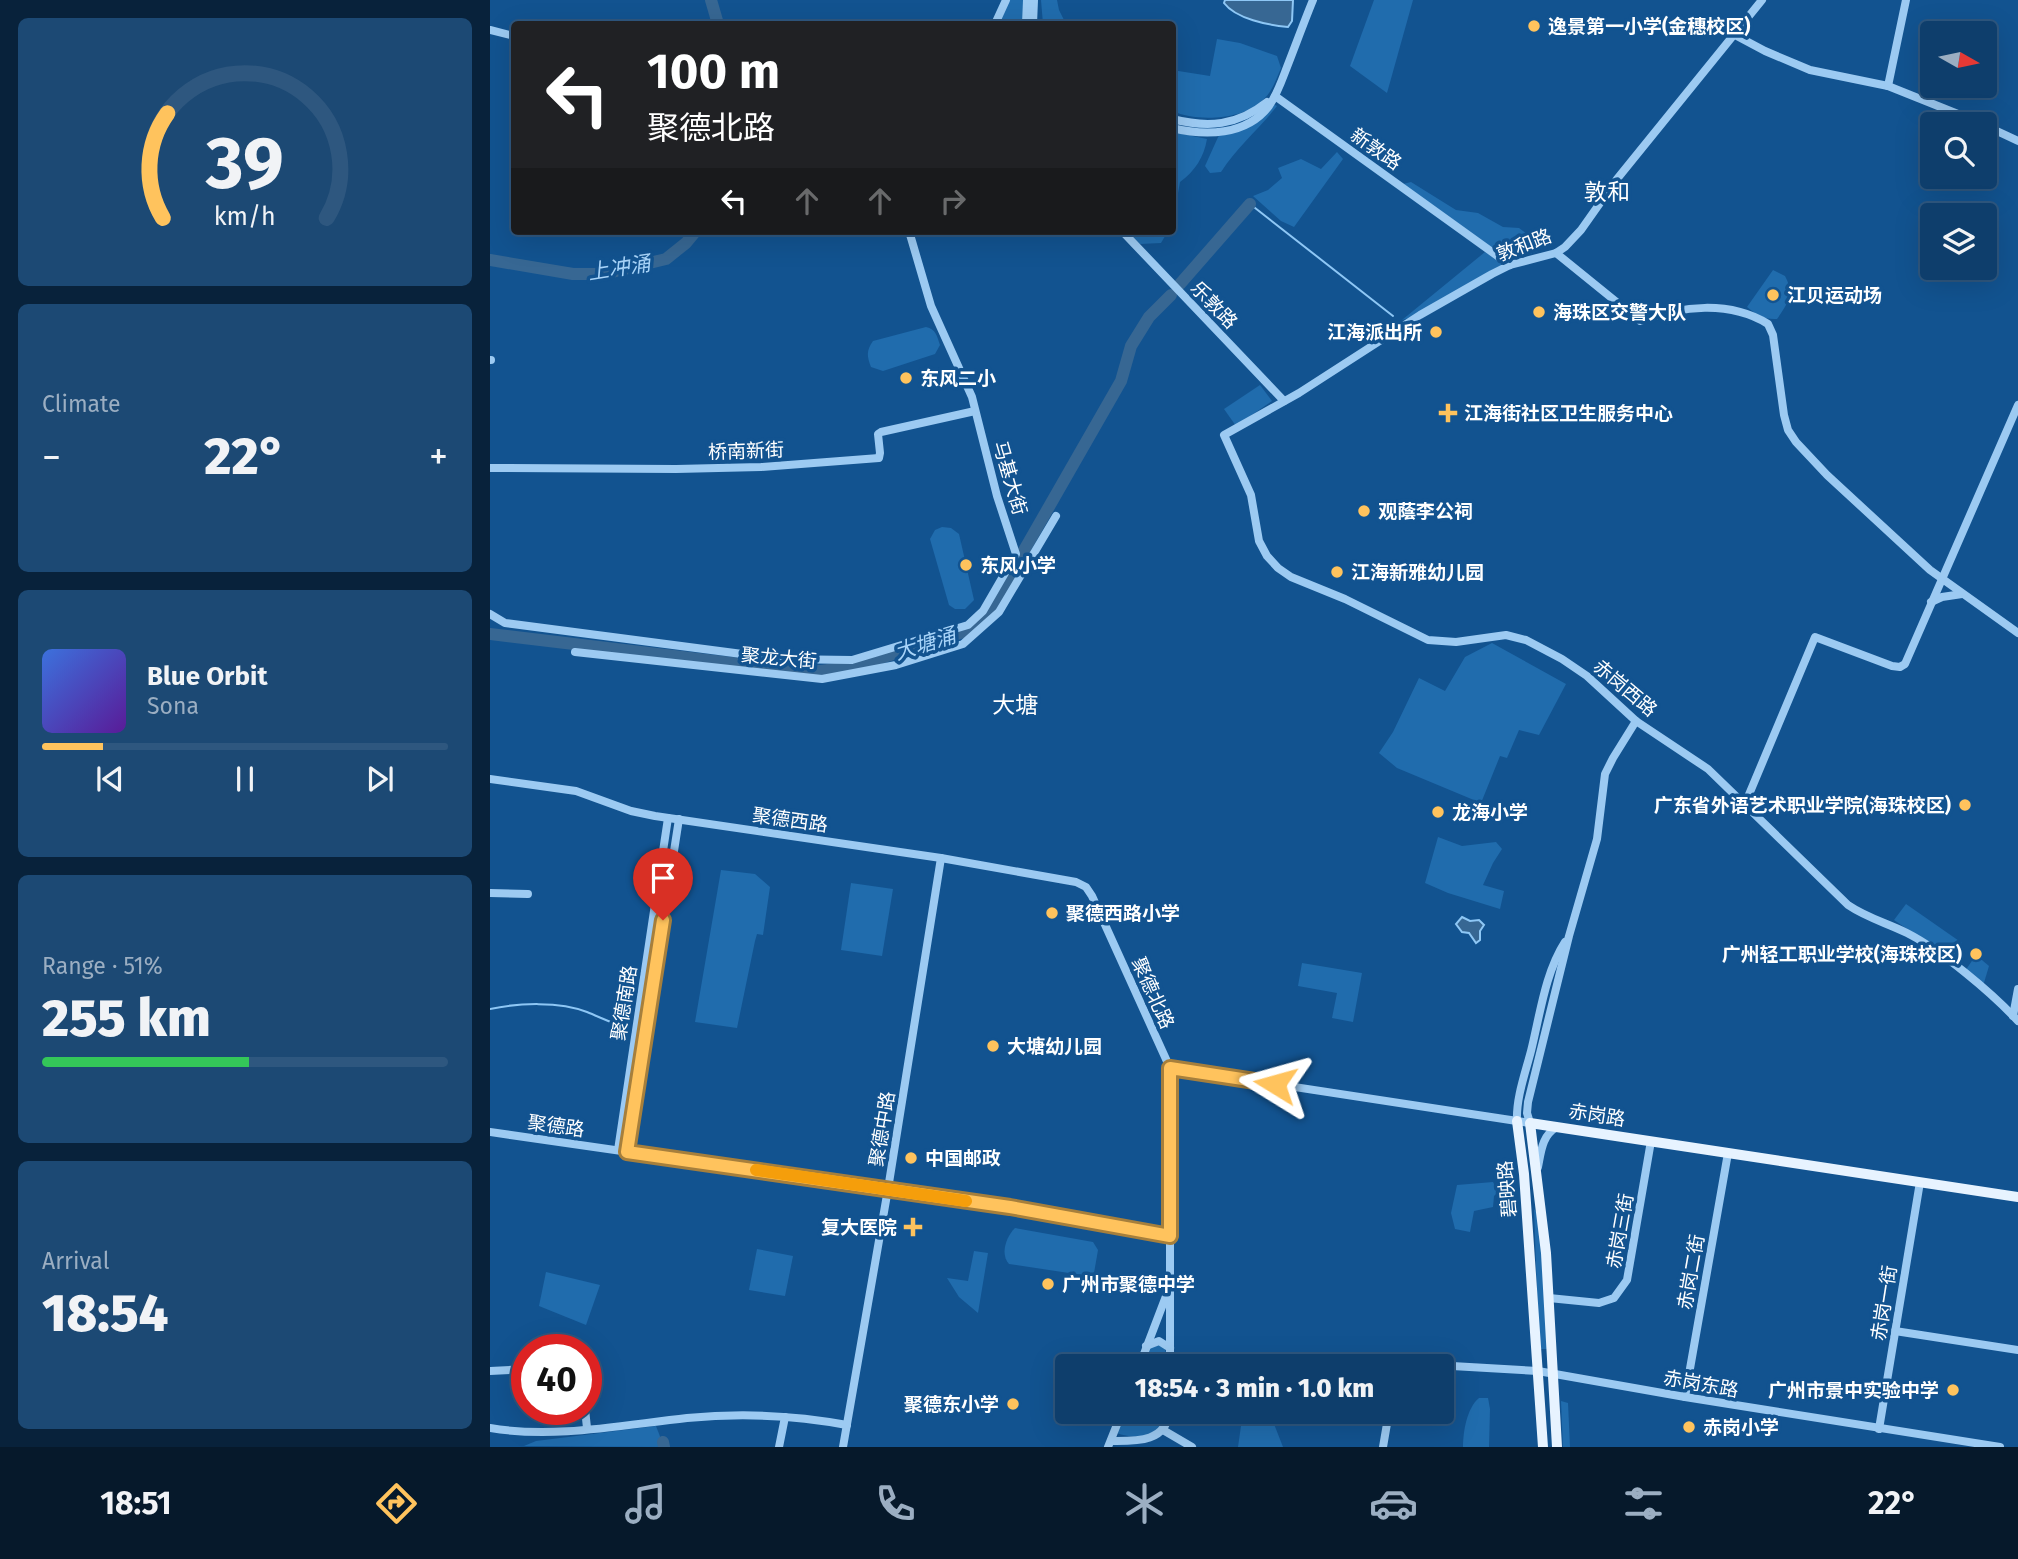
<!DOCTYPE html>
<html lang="en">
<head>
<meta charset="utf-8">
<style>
	body { margin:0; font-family:"Fira Sans","Noto Sans SC",sans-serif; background:#1c4974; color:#f1f3f6; height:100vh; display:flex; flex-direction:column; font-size:26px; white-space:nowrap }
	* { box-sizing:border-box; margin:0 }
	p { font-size:23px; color:#9baec2 }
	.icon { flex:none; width:38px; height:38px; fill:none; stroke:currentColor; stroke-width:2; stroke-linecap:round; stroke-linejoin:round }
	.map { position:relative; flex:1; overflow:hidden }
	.details { display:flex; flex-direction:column; gap:18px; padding:18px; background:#08223b; width:490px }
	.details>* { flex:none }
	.top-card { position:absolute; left:21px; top:21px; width:665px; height:214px; border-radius:7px; box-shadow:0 7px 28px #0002,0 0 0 2px #2e577f; background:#202124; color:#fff; overflow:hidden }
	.needle { width:46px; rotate:99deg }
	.tools { position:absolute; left:1430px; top:21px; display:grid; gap:14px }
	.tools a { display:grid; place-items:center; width:77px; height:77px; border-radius:7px; background:#0e3e6c; box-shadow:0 7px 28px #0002,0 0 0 2px #2e577f; font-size:35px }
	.speed { position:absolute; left:21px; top:1334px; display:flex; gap:14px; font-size:35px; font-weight:700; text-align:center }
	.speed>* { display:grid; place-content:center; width:91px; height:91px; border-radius:50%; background:#0e3e6c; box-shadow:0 7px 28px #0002,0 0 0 2px #2e577f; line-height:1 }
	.speed .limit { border:10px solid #d22; background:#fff; color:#111 }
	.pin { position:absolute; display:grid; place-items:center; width:60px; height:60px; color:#fff; margin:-72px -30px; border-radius:50% 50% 50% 0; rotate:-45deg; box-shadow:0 0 7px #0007 }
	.pin .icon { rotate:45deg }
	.me { position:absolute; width:77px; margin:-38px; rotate:278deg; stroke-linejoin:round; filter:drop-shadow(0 0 5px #0008) }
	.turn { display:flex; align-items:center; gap:24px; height:147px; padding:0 21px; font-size:32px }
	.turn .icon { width:91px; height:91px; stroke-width:2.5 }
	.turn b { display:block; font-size:49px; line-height:60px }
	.lanes { display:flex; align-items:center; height:66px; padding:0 21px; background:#0003; justify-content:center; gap:35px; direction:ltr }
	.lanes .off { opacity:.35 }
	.big { font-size:52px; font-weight:800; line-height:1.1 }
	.details .widget { flex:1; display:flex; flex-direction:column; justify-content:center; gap:10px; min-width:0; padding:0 24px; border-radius:10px; background:#1c4974 }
	.details .dial { align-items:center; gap:0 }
	.dial svg { height:182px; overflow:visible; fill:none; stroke:#2e577f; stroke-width:7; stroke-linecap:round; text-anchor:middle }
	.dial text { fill:#f1f3f6; stroke:none }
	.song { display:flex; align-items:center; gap:21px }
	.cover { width:84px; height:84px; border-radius:10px; background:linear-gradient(135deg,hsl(220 70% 55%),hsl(270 70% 35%)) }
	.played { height:7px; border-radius:4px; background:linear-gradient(90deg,#ffc35d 15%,#2e577f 15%) }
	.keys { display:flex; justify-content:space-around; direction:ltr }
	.heat { display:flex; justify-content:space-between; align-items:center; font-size:38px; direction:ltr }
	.charge { height:10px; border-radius:5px; background:linear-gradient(90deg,#34c759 51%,#2e577f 0) }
	.trip { position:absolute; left:565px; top:1354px; width:399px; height:70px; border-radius:7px; background:#0e3e6c; box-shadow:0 7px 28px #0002,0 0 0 2px #2e577f; font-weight:800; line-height:70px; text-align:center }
	.tab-bar { display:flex; height:112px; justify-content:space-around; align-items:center; background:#06192b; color:#9baec2 }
	.tab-bar .icon { width:49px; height:49px }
	.tab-bar .active { color:#ffc35d }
	.tab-bar b { font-size:32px; color:#f1f3f6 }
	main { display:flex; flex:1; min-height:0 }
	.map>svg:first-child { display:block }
	.green { fill:#206cad }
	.water { fill:#376793; stroke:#8ec7f5; stroke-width:2 }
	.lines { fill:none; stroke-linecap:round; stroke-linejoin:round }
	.stream { stroke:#8ec7f5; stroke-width:2 }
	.river { stroke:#376793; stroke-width:12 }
	.minor { stroke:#9ccaf2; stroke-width:8 }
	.major { stroke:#e7f3ff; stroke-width:10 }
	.route-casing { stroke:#a67f3c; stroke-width:18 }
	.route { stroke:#ffc35d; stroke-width:12 }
	.slow { stroke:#f59e0b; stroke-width:12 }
	.poi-dot { fill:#ffc35d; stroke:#125390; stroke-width:2.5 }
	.labels { text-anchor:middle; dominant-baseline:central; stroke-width:7; stroke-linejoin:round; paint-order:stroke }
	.poi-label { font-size:19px; font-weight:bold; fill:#fff; stroke:#125390; text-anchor:start }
	.street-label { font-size:19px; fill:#fff; stroke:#125390 }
	.water-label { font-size:21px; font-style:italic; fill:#a8d4f9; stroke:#125390 }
	.quarter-label { font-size:23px; fill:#fff; stroke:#125390 }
</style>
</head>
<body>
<main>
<section class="details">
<div class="widget dial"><svg viewBox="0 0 100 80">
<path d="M14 69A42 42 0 1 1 86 69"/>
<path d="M14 69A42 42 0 0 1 16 23" stroke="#ffc35d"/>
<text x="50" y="56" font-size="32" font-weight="700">39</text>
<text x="50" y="72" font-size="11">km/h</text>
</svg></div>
<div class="widget"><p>Climate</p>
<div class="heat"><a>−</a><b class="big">22°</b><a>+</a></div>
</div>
<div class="widget">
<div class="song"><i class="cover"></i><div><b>Blue Orbit</b><p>Sona</p></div></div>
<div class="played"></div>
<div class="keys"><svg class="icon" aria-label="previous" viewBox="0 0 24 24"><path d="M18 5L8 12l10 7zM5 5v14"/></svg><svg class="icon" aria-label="pause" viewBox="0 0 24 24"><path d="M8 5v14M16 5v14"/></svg><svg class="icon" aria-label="next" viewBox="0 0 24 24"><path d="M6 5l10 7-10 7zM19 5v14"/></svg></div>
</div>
<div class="widget"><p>Range · 51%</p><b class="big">255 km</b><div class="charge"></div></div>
<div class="widget"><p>Arrival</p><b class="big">18:54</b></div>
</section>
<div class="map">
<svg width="1528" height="1447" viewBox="0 0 1528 1447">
	<rect width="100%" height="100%" fill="#125390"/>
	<g class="green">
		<path d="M 518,0 L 536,0 L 534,24 L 508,24 Z"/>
		<path d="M 551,0 L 567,0 L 569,10 L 576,24 L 553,24 Z"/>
		<path d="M 884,0 L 923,0 L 897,93 L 860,66 Z"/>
		<path d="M 727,39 L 750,43 L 787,56 L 791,68 C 786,80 782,92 772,101 C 753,120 705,122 683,111 L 682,70 L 720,76 Z"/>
		<path d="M 783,104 L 787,106 C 769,129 747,147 731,172 L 720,173 L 715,166 L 729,135 C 752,134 767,119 783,104 Z"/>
		<path d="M 683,132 L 717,139 C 714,157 705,171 690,182 L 683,221 Z"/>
		<path d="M 847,152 L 853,159 L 804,227 L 791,221 L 763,196 L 778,190 L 792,178 L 788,168 L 811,159 L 831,169 Z"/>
		<path d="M 921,182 L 966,210 L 988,213 L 1013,227 L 1029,228 L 1046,241 L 1048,251 L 1020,261 L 913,184 Z"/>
		<path d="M 638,231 L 678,231 L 671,243 L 650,244 Z"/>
		<path d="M 995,252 L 1011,262 L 1011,266 L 928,315 L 912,320 Z"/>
		<path d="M 1283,270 L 1295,276 C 1305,294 1298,303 1287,319 C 1274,320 1266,314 1257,307 Z"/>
		<path d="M 436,327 C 446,329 447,336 450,345 L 445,354 L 393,371 L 381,367 C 377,356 376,351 383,341 Z"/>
		<path d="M 770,385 L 782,401 L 746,426 L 734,409 Z"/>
		<path d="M 452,527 L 461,528 L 469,534 L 484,600 L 475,609 L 465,609 L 459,605 L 440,539 L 445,530 Z"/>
		<path d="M 1002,643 L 1076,684 L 1049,735 L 1029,730 L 1017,758 L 1010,756 L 991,803 L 907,768 L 889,753 L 903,732 L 929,678 L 955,691 L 975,657 Z"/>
		<path d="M 948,837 L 972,846 L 1006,842 L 1012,849 L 1003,863 L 993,885 L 1014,891 L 1010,909 L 958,893 L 935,883 Z"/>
		<path d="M 231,870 L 265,874 L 280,887 L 273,935 L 267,934 L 265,941 L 247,1028 L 205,1022 Z"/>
		<path d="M 361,883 L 403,889 L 392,956 L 351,950 Z"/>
		<path d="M 1416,904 L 1472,943 L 1461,959 L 1404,920 Z"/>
		<path d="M 1486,955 L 1499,966 L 1493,986 L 1475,971 Z"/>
		<path d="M 812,963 L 872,973 L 863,1022 L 842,1018 L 847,993 L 808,986 Z"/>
		<path d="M 1003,1182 L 1008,1192 L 1004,1196 L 1003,1207 L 984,1211 L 980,1232 L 965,1229 L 961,1213 L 967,1185 Z"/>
		<path d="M 1044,1209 L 1050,1217 L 1060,1349 L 1049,1349 Z"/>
		<path d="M 525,1228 L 603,1242 L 608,1250 L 604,1273 L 599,1276 L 519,1264 C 510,1254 516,1237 525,1228 Z"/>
		<path d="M 267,1249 L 303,1256 L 295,1296 L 259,1290 Z"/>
		<path d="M 484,1251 L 498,1253 L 488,1313 L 469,1297 L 457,1278 L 478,1281 Z"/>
		<path d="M 56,1272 L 110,1285 L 96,1325 L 49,1306 Z"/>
		<path d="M 666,1344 L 675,1347 L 677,1367 L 651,1367 L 658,1347 Z"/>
		<path d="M 989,1398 L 998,1398 L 1000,1409 L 999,1447 L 973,1447 C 973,1431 977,1408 989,1398 Z"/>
		<path d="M 1071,1401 L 1078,1403 L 1080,1447 L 1073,1447 Z"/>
		<path d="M 634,1412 L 677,1412 C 675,1417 673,1425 670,1428 C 662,1439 638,1438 627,1433 Z"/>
		<path d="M 752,1419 L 784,1424 L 793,1447 L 748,1447 Z"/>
		<path d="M 166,1426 L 174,1447 L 34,1446 L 46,1441 Z"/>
	</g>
	<g class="water">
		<path d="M 735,0 L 803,0 L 802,21 L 798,27 C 778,25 746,19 734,3 Z"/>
		<path d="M 972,917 L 980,921 L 989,920 L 994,925 L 990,931 L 990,940 L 986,943 L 979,933 L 972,932 L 966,924 Z"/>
	</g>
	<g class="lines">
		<g class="stream">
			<path d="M 760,204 L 903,316"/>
			<path d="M 0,1009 C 27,1003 70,1001 97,1012 C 112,1018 122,1024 138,1027"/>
		</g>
		<g class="river">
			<path d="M 221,0 L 228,24"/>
			<path d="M 0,260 L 83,274 L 114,274 L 176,259 L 196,243 L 206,231"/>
			<path d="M 690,284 L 760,204"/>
			<path d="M 0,634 L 285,668 L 331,671 L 365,666 L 483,629 L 501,608 L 631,381 L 641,346 L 659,317 L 681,295"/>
			<path d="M 173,1442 L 174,1447"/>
		</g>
		<g class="minor">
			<path d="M 1272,0 L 1127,179 L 1091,230 L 1075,247 L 1066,253 L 1020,265 L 1002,274 L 930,315 L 809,393 L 734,435 L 761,495 L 769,541 L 777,556 L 788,568 L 801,577 L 855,599 L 938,640 L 966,642 L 1016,635 L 1036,640 L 1072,659 L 1097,676 L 1146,721 L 1218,769 L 1358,905 C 1377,918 1397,923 1417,933 C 1452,951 1501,992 1528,1021"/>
			<path d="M 505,24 L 516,0"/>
			<path d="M 536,24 L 537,0"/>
			<path d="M 543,24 L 544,0"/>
			<path d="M 0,30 L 24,36"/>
			<path d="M 1245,35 L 1275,51 L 1320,70 L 1398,86 L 1493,124"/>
			<path d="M 1398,86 L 1416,0"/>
			<path d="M 785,96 L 1020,265"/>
			<path d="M 682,119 C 718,128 747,126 777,102"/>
			<path d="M 1494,125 L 1528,141"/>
			<path d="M 682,128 C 715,136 756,136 779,106 C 787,95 792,80 797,67 C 806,44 814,22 823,0"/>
			<path d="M 632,231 L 794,401"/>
			<path d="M 1066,253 L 1150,321 C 1191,306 1239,300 1278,324 L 1283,335 L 1294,415 L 1298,430 L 1306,442 L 1337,475 L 1440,570 L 1528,633"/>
			<path d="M 0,360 L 1,360"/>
			<path d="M 0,468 L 186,469 L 271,467 L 389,458 L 390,453 L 388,434 L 391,432 L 485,411"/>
			<path d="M 1441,602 L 1452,597 L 1472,594"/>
			<path d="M 0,614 L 15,623 L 290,659 L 362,660 L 478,625 L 493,611 L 526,554 L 507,496 L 482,397 L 441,306 L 419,231"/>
			<path d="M 85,652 L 332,679 L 406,665 L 473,644 L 509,612 L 566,516"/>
			<path d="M 0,779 L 86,791 L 141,811 L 165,816 L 451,858 L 586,882 L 596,887 L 602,896 L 680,1068 L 680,1367"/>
			<path d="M 1255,804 L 1325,637 L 1402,666 L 1410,667 L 1415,664 L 1528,405"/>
			<path d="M 0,893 L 38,894"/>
			<path d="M 1523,1016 L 1528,989"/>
			<path d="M 680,1068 L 1040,1123 L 1037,1113 L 1038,1102 L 1079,936 L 1107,839 L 1115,774 L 1123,758 L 1146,721"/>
			<path d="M 1027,1121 C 1026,1098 1035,1074 1041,1051 C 1050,1015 1055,973 1075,942"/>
			<path d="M 0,1132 L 520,1207 L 680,1236"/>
			<path d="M 128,1150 L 178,818"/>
			<path d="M 137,1152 L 189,819"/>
			<path d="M 1048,1167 C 1051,1152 1052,1135 1067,1127"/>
			<path d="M 1059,1298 L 1109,1303 L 1124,1298 L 1137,1280 L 1161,1141"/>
			<path d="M 1405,1331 L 1528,1350"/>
			<path d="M 656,1346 L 669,1341 L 680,1348"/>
			<path d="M 649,1367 L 678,1291"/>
			<path d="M 906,1367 L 962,1366 L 1048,1371 L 1195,1397 L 1510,1447"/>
			<path d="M 0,1371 L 37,1369"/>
			<path d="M 1195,1397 L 1238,1153"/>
			<path d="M 95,1409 L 97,1428"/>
			<path d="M 0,1428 C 65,1439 132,1425 197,1418 C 250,1413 304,1415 357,1425"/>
			<path d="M 1389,1429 L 1430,1182"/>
			<path d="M 673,1430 L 702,1447"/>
			<path d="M 621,1441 C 645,1441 676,1443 679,1412"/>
			<path d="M 289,1447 L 295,1417"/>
			<path d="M 353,1447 L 398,1189 L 451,858"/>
			<path d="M 618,1447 L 632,1412"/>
			<path d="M 893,1447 L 899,1412"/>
		</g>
		<g class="major">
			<path d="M 1027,1121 L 1034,1174 L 1053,1447"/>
			<path d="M 1067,1447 L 1056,1253 L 1040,1123 L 1528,1197"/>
		</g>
	</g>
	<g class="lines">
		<defs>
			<path id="route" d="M 173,920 L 137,1152 L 520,1207 L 680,1236 L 680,1068 L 785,1084"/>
		</defs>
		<use href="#route" class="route-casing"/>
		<use href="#route" class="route"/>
		<path class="slow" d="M 266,1170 L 476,1201"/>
	</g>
	<g class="poi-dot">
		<circle cx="1044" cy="26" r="7"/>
		<circle cx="1283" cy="295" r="7"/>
		<circle cx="1049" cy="312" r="7"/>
		<circle cx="946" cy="332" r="7"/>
		<circle cx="416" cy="378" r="7"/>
		<path d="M954.5 402.5h7v7h7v7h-7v7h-7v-7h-7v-7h7z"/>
		<circle cx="874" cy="511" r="7"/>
		<circle cx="476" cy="565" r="7"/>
		<circle cx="847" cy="572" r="7"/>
		<circle cx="1475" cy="805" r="7"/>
		<circle cx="948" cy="812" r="7"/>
		<circle cx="562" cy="913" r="7"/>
		<circle cx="1486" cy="954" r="7"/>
		<circle cx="503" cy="1046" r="7"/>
		<circle cx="421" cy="1158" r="7"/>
		<path d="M419.5 1216.5h7v7h7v7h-7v7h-7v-7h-7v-7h7z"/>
		<circle cx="558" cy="1284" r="7"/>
		<circle cx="1463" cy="1390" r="7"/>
		<circle cx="523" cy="1404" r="7"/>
		<circle cx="1199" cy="1427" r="7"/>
	</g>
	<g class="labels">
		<g class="poi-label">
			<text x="1058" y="26">逸景第一小学(金穗校区)</text>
			<text x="1297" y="295">江贝运动场</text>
			<text x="1063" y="312">海珠区交警大队</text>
			<text x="932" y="332" text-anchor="end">江海派出所</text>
			<text x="430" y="378">东风二小</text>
			<text x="974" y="413">江海街社区卫生服务中心</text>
			<text x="888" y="511">观蔭李公祠</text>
			<text x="490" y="565">东风小学</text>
			<text x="861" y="572">江海新雅幼儿园</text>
			<text x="1461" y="805" text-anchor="end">广东省外语艺术职业学院(海珠校区)</text>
			<text x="962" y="812">龙海小学</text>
			<text x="576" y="913">聚德西路小学</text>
			<text x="1472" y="954" text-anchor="end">广州轻工职业学校(海珠校区)</text>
			<text x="517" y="1046">大塘幼儿园</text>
			<text x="435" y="1158">中国邮政</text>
			<text x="407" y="1227" text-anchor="end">复大医院</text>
			<text x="572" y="1284">广州市聚德中学</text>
			<text x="1449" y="1390" text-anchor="end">广州市景中实验中学</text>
			<text x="509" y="1404" text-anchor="end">聚德东小学</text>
			<text x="1213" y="1427">赤岗小学</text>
		</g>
		<g class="street-label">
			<text transform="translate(886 149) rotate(35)">新敦路</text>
			<text transform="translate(1034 245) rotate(-21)">敦和路</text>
			<text transform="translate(724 305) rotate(46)">乐敦路</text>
			<text transform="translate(256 451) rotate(-2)">桥南新街</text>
			<text transform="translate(520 478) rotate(74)">马基大街</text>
			<text transform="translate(289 658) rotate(5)">聚龙大街</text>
			<text transform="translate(1135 688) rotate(40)">赤岗西路</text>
			<text transform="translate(300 820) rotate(8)">聚德西路</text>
			<text transform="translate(663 993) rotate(66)">聚德北路</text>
			<text transform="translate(134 1003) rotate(-81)">聚德南路</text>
			<text transform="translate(1107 1115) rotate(9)">赤岗路</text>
			<text transform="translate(66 1126) rotate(8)">聚德路</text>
			<text transform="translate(392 1129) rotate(-81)">聚德中路</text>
			<text transform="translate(1017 1189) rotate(-95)">碧映路</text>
			<text transform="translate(1130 1231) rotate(-80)">赤岗三街</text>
			<text transform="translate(1201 1272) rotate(-80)">赤岗二街</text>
			<text transform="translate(1394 1303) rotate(-81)">赤岗一街</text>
			<text transform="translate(1211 1384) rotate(10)">赤岗东路</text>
		</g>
		<g class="water-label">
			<text transform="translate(129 268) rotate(-9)">上冲涌</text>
			<text transform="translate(435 644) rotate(-17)">大塘涌</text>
		</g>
		<g class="quarter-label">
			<text x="1117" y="192">敦和</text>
			<text x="525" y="705">大塘</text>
		</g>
	</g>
</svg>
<div class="tools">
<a><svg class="needle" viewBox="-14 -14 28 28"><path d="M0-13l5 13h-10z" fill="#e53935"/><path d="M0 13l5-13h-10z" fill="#9baec2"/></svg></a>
<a><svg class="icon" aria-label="search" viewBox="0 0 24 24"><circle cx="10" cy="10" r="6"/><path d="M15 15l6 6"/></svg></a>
<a><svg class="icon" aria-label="layers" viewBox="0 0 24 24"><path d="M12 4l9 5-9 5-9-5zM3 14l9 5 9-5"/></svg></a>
</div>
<div class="speed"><div class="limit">40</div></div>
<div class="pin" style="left:173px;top:920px;background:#d93025"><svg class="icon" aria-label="arrive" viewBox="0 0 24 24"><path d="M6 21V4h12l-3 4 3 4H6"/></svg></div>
<svg class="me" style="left:785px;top:1084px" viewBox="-20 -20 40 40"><path d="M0-17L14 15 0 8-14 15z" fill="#ffc35d" stroke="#fff" stroke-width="4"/></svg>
<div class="trip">18:54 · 3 min · 1.0 km</div>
<div class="top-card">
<div class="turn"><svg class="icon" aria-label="left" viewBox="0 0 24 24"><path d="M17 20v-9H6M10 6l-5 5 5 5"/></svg><div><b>100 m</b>聚德北路</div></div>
<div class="lanes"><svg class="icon" aria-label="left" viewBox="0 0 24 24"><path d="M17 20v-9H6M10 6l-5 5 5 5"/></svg><svg class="icon off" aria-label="ahead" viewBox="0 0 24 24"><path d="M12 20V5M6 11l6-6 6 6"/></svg><svg class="icon off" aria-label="ahead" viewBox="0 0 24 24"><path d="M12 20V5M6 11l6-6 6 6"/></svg><svg class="icon off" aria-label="right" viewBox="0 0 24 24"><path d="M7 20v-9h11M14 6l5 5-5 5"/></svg></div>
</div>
</div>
</main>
<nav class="tab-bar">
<b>18:51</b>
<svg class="icon active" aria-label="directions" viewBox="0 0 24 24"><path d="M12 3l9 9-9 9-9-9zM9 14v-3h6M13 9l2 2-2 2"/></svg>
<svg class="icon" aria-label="music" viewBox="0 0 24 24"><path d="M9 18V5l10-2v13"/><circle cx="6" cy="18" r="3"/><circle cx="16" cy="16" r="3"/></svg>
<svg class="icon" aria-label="phone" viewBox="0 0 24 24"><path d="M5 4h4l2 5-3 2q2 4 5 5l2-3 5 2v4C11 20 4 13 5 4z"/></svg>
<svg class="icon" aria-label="climate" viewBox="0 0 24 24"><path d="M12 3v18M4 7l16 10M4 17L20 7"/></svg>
<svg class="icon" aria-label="car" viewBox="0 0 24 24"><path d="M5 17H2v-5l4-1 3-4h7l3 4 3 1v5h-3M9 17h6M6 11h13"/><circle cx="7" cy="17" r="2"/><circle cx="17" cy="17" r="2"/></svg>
<svg class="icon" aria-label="filters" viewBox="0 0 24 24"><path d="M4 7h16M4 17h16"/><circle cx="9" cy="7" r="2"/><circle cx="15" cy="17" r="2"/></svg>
<b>22°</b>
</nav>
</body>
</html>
